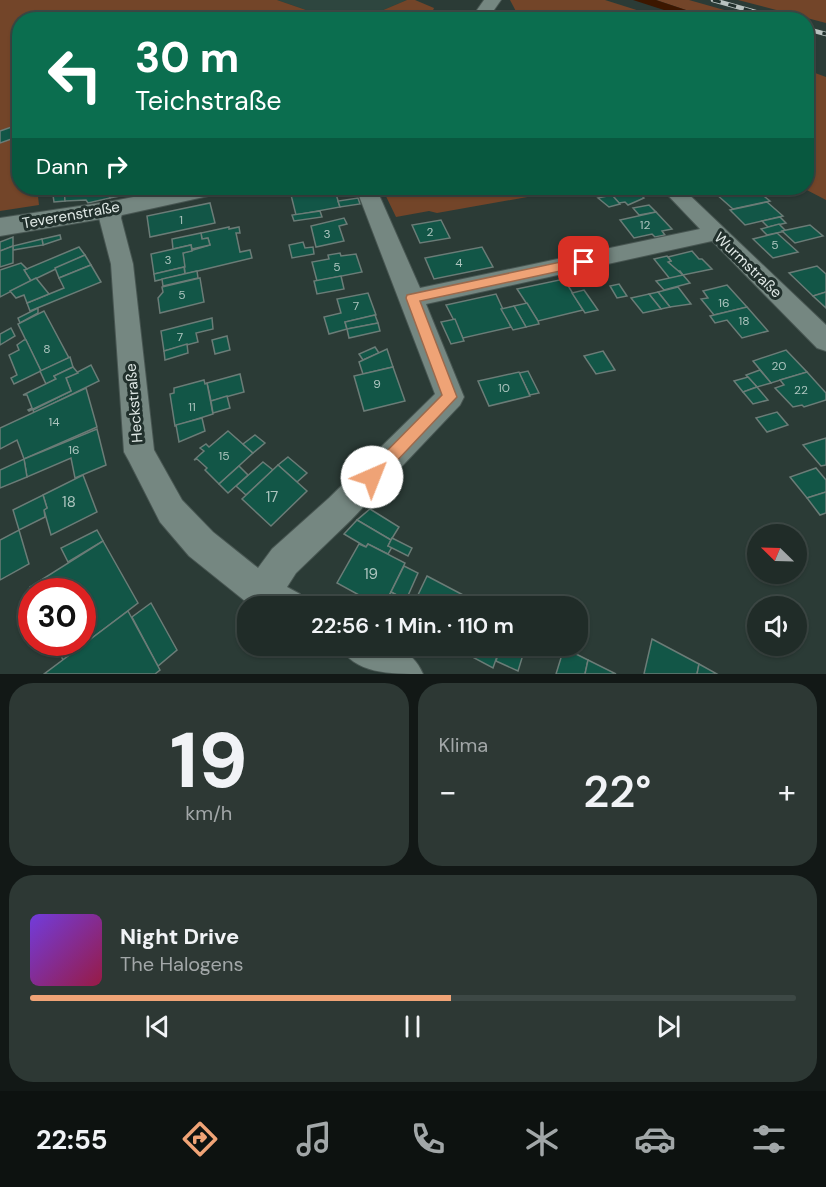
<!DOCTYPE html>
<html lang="de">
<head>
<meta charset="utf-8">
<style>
	body { margin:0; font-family:"DM Sans",sans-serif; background:#2d3834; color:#f1f3f6; height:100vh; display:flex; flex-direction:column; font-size:22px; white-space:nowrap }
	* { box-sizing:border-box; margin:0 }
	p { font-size:20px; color:#a2a7a8 }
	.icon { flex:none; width:33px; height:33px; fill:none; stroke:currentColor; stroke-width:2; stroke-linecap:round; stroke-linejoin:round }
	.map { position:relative; height:674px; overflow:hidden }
	.panel { display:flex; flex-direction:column; gap:9px; padding:9px; background:#121816; flex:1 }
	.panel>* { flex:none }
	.top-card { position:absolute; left:12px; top:12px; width:802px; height:183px; border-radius:24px; box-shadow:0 2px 4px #0004,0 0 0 2px #3d4845; background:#0b6e4f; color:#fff; overflow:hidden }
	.needle { width:39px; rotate:293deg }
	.tools { position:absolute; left:747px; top:524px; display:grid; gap:12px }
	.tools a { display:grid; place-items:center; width:60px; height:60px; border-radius:50%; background:#202c28; box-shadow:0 2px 4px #0004,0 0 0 2px #3d4845; font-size:30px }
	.speed { position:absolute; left:18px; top:578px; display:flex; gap:12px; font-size:30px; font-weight:700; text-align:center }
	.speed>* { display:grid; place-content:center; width:78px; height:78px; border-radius:50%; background:#202c28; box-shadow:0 2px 4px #0004,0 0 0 2px #3d4845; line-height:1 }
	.speed .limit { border:9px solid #d22; background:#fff; color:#111 }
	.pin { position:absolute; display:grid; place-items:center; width:51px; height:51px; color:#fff; margin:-26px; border-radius:12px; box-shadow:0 3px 9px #0006 }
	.me { position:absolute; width:66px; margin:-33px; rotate:44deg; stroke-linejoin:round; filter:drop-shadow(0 0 4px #0008) }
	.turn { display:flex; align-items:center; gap:21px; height:126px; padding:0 24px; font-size:27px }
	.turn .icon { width:78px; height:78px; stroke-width:2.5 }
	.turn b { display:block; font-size:42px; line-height:51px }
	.then { display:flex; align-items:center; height:57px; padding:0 24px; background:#0003; gap:12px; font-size:22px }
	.big { font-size:45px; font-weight:600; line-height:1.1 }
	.panel .widget { flex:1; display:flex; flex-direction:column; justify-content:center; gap:9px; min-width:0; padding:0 21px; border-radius:24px; background:#2d3834 }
	.panel .dial { align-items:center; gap:0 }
	.dial b { font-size:78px; line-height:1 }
	.song { display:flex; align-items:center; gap:18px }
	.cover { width:72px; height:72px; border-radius:9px; background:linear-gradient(135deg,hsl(260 70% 55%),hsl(340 70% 35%)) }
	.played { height:6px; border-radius:3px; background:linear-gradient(90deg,#efa376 55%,#3d4845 55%) }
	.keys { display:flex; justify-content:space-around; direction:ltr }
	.heat { display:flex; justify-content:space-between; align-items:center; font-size:33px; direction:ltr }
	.panel .tiles { flex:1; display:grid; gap:9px; grid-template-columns:1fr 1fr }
	.widget:last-child { grid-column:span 2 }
	.trip { position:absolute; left:237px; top:596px; width:351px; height:60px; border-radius:24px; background:#202c28; box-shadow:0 2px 4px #0004,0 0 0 2px #3d4845; font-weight:600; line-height:60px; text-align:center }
	.tabs { display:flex; height:96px; justify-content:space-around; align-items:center; background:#0d1210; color:#a2a7a8 }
	.tabs .icon { width:42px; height:42px }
	.tabs .selected { color:#efa376 }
	.tabs b { font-size:27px; color:#f1f3f6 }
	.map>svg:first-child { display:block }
	.built { fill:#2e463f }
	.green { fill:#734529 }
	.water { fill:#3c1700 }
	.building { fill:#125647; stroke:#6b7c77; stroke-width:1.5 }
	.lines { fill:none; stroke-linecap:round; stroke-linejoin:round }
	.minor-casing { stroke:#485652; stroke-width:2 }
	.tertiary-casing { stroke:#485652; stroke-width:2 }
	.minor { fill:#758781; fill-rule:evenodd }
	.tertiary { fill:#758781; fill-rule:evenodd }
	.rail-casing { stroke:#b9c3c0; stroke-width:4.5 }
	.rail { stroke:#21302c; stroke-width:3; stroke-dasharray:8; stroke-linecap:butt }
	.route { fill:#efa376; stroke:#9b6a4d; stroke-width:1.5 }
	.labels { text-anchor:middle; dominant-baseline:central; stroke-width:6; stroke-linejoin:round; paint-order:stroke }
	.number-label { font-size:12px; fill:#acc4be }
	.street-label { font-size:15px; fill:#e0e9e6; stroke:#21302c }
	.near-number-label { font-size:15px; fill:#acc4be }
</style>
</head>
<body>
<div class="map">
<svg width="826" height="674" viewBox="0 0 826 674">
	<rect width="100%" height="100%" fill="#2b3b36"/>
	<path class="built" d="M 277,0 L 407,0 L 381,11 L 353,15 L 306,10 Z"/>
	<g class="green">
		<path d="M 0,0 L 277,0 L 306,10 L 353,15 L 381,11 L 407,0 L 415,0 L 434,8 L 429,20 C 412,20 388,15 373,20 L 20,20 L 19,142 L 11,145 L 19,159 L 20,188 L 37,188 L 39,205 L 0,211 Z"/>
		<path d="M 510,0 L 605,0 L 665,19 L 520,19 Z"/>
		<path d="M 656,0 L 689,0 L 756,19 L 713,19 Z"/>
		<path d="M 738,0 L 826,0 L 826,23 Z"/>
		<path d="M 807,70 L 826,77 L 826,200 L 803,188 L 807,188 Z"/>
		<path d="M 382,188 L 578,188 L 437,213 L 429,211 L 396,217 Z"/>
	</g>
	<path class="water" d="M 633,0 L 656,0 L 713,19 L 692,19 Z"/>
	<g class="building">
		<path d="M 20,124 L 20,136 L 0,143 L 0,131 Z"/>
		<path d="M 52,188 L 64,188 L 65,201 L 54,202 Z"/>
		<path d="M 64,188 L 106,188 L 110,198 L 88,203 L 86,200 L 65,201 Z"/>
		<path d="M 106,188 L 153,188 L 153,190 L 110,198 Z"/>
		<path d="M 606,188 L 634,188 L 644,198 L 628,205 L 625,202 L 619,203 L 612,195 L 601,197 L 595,190 Z"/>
		<path d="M 713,188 L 747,188 L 719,194 Z"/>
		<path d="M 747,188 L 754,188 L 770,201 L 733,209 L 716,194 Z"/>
		<path d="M 335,191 L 340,207 L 296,215 L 291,195 L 309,193 L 310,196 Z"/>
		<path d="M 612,195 L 620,204 L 609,207 L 598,198 Z"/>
		<path d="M 358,198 L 360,204 L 340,207 L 338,201 Z"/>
		<path d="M 767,202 L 783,216 L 745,225 L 730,210 Z"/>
		<path d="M 210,203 L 215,223 L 150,237 L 147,216 Z"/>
		<path d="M 649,205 L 656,212 L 639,215 L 633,208 Z"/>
		<path d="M 320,211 L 322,217 L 294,221 L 292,215 Z"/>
		<path d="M 656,212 L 672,229 L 662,231 L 665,235 L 655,237 L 652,234 L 634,238 L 620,220 Z"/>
		<path d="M 780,217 L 786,223 L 768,227 L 762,221 Z"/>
		<path d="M 344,218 L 347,224 L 339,226 L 344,241 L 316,247 L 311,226 Z"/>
		<path d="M 441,220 L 450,238 L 420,243 L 412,225 Z"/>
		<path d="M 779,224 L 786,231 L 767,235 L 761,229 Z"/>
		<path d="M 810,225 L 823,236 L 795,243 L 782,231 Z"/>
		<path d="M 229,227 L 229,229 L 239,227 L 240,233 L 236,233 L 240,252 L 250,250 L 252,258 L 185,274 L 183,253 L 210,245 L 208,238 L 202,239 L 201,233 Z"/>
		<path d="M 201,233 L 202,239 L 208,238 L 210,245 L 192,249 L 191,245 L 173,249 L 172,239 Z"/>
		<path d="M 777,233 L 798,252 L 773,258 L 753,239 Z"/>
		<path d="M 60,235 L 61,239 L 43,245 L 42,239 Z"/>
		<path d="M 13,237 L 13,246 L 0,251 L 0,242 Z"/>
		<path d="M 42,239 L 43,245 L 13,250 L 13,246 Z"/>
		<path d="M 303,242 L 305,248 L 313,247 L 314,254 L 292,258 L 289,245 Z"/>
		<path d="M 191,245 L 192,251 L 183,253 L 185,267 L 154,274 L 151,254 Z"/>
		<path d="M 13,246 L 13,263 L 0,267 L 0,251 Z"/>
		<path d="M 79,247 L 85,255 L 31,281 L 24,270 Z"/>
		<path d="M 482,247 L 493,267 L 434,279 L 425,258 Z"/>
		<path d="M 692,251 L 699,259 L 702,259 L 712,269 L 683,275 L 680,271 L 676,271 L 668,262 L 671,261 L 668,257 Z"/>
		<path d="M 340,253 L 341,256 L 356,254 L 362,272 L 317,281 L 312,262 L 329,259 L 328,255 Z"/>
		<path d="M 85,255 L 91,265 L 59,278 L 55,268 Z"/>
		<path d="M 667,256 L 671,261 L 668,262 L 683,275 L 670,279 L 654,259 Z"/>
		<path d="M 21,263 L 27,269 L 24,270 L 31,281 L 0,297 L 0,270 Z"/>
		<path d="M 91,265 L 101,282 L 30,311 L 27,303 L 64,288 L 59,278 Z"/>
		<path d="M 817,266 L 826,274 L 826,292 L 813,296 L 789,273 Z"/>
		<path d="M 184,267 L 185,274 L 155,281 L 154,274 Z"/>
		<path d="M 197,271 L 198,278 L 163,286 L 162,279 Z"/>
		<path d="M 683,275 L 690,283 L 664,290 L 656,281 Z"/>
		<path d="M 341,276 L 344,289 L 317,294 L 314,281 Z"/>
		<path d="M 36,278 L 49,294 L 27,303 L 24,295 L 16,298 L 10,291 Z"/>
		<path d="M 200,278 L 204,302 L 160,313 L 158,298 L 163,292 L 162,287 Z"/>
		<path d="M 564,279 L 583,310 L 538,321 L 517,289 Z"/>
		<path d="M 619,284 L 627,296 L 617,298 L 610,286 Z"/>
		<path d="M 727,285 L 747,307 L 714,315 L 701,299 L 708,298 L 703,291 Z"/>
		<path d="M 678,287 L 691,304 L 670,307 L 658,292 Z"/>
		<path d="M 584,290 L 598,310 L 585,313 L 572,293 Z"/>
		<path d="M 658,292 L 670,307 L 661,309 L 649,294 Z"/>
		<path d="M 826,292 L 826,308 L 813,296 Z"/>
		<path d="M 368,293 L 376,315 L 345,322 L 347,329 L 329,334 L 324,317 L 341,313 L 337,299 Z"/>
		<path d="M 496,294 L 511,327 L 463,338 L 446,305 Z"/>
		<path d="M 649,294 L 661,309 L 643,313 L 631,298 Z"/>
		<path d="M 527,303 L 538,321 L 539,324 L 526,327 L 514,306 Z"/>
		<path d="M 514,306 L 526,327 L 513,330 L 501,309 Z"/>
		<path d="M 747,307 L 768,331 L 742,338 L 727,320 L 715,323 L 710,316 Z"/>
		<path d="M 38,308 L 38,313 L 20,323 L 18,318 Z"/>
		<path d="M 44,311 L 69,358 L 41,371 L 18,324 Z"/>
		<path d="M 375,315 L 378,323 L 347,329 L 345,322 Z"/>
		<path d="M 212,318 L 213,329 L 196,333 L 198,342 L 164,351 L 161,331 Z"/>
		<path d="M 455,319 L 464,341 L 451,344 L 441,322 Z"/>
		<path d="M 378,323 L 380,331 L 349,338 L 347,329 Z"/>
		<path d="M 11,328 L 15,336 L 0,345 L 0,334 Z"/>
		<path d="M 227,336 L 230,350 L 215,354 L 212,340 Z"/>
		<path d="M 24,340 L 26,340 L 41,371 L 14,384 L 11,378 L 17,375 L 9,355 L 19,350 L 17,345 Z"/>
		<path d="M 187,344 L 188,353 L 165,360 L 164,351 Z"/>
		<path d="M 375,347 L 379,353 L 363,360 L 359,354 Z"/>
		<path d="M 387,349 L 393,367 L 363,374 L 359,362 Z"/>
		<path d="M 786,350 L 807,372 L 771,383 L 753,361 Z"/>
		<path d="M 603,351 L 615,370 L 596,374 L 584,356 Z"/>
		<path d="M 70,357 L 73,367 L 54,376 L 56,379 L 46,384 L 40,371 Z"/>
		<path d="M 91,365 L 99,381 L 34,413 L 33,410 L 71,391 L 66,378 Z"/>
		<path d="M 73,367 L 78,373 L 66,378 L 71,391 L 29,411 L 28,410 L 32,408 L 27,395 L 23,395 L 56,379 L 54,376 Z"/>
		<path d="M 393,367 L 405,401 L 364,411 L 354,376 Z"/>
		<path d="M 760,370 L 771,383 L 757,387 L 746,375 Z"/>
		<path d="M 528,371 L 539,393 L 530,395 L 519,373 Z"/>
		<path d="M 519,372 L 530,396 L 489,406 L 478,381 Z"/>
		<path d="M 807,372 L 826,393 L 826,400 L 804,407 L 802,405 L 793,407 L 775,388 L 784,385 L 780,380 Z"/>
		<path d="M 240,374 L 244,392 L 211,401 L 207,383 Z"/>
		<path d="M 748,377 L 757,387 L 743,392 L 734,381 Z"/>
		<path d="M 204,380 L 205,384 L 207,383 L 213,414 L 175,426 L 170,394 L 174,393 L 174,388 Z"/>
		<path d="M 757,387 L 768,400 L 753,404 L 743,392 Z"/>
		<path d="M 86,388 L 97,427 L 24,459 L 17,440 L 0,449 L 0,428 Z"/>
		<path d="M 227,396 L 230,408 L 213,413 L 211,401 Z"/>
		<path d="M 777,412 L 788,425 L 767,432 L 756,418 Z"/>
		<path d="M 202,418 L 205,431 L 179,442 L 176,425 Z"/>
		<path d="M 97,429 L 106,465 L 75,478 L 71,458 L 27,477 L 24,459 Z"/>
		<path d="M 228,431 L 253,453 L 219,484 L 205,470 L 207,468 L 197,459 L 194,460 L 204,451 L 200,448 L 206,444 L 209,447 Z"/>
		<path d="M 255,435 L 265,443 L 253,453 L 243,444 Z"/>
		<path d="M 826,438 L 826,465 L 821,466 L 803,445 Z"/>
		<path d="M 288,457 L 307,473 L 297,482 L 278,465 Z"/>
		<path d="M 24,459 L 27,477 L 0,488 L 0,470 Z"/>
		<path d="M 263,462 L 273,470 L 246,495 L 236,486 Z"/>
		<path d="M 278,465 L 307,491 L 271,526 L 242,499 Z"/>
		<path d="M 239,466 L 248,475 L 228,493 L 219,484 Z"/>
		<path d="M 816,468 L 826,480 L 826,492 L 807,498 L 790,477 Z"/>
		<path d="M 83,475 L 97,512 L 51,535 L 44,510 L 47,508 L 43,495 Z"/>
		<path d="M 826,492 L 826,513 L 820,515 L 807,498 Z"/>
		<path d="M 43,495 L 47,508 L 44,510 L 45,517 L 19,530 L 13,510 Z"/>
		<path d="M 370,509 L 399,527 L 391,540 L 357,520 Z"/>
		<path d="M 357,520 L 391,540 L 388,546 L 392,547 L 388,554 L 368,544 L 366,547 L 344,534 Z"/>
		<path d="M 19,530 L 29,564 L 0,580 L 0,540 Z"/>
		<path d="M 97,530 L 103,541 L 68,562 L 61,548 Z"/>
		<path d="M 392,538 L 412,548 L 408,556 L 388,546 Z"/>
		<path d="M 103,541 L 138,603 L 63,660 L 55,642 L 82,642 L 82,591 L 32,591 L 30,587 Z"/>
		<path d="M 359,544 L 366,547 L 368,544 L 405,563 L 384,606 L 379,606 L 337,583 Z"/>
		<path d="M 404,566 L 418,573 L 406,600 L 391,592 Z"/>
		<path d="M 427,576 L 484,606 L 422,606 L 424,601 L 417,597 Z"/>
		<path d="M 391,592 L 406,600 L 403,606 L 384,606 Z"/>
		<path d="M 151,603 L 177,650 L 158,666 L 132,617 Z"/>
		<path d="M 128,611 L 160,670 L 155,674 L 44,674 Z"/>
		<path d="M 652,639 L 699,664 L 697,674 L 644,674 Z"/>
		<path d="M 450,645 L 501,645 L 493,668 Z"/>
		<path d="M 501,645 L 526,645 L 518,671 L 496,661 Z"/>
		<path d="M 564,648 L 588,660 L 585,674 L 556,674 Z"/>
		<path d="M 588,660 L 616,674 L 585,674 Z"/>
		<path d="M 699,664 L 717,674 L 697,674 Z"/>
	</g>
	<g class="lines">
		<defs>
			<g id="minor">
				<path d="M 356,188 L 376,188 L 420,288 L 700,229 L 661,188 L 682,188 L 826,325 L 826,351 L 817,348 L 712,241 L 426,304 L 464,397 L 460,405 L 351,520 L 296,573 L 287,587 L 300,594 L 306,606 L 250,605 L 189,556 L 160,522 L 129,461 L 124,452 L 111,264 L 99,218 L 106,204 L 113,202 L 120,204 L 123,209 L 121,218 L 133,264 L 154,450 L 182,500 L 213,532 L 258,568 L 272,549 L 329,498 L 435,394 Z"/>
				<path d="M 339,645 C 372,645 408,638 423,674 C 390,674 354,674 339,645 Z"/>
			</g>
			<g id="tertiary">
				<path d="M 484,0 L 501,0 L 487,20 L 470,20 Z"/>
				<path d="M 179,188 L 225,188 L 222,193 L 113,217 L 0,236 L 0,218 L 113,201 Z"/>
			</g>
		</defs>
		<use href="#minor" class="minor-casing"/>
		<use href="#tertiary" class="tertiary-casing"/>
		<use href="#minor" class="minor"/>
		<use href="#tertiary" class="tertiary"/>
		<defs>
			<g id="rail">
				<path d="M 713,0 L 784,20"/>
				<path d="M 807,29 L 826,34"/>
			</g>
		</defs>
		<use href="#rail" class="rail-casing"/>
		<use href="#rail" class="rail"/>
	</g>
	<path class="route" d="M 584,257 L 588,259 L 588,265 L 420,301 L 457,397 L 377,482 L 372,485 L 366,482 L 363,477 L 366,472 L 442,395 L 406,298 L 407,295 Z"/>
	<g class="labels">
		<g class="number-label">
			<text x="181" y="220">1</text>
			<text x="645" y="225">12</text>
			<text x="430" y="232">2</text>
			<text x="327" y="234">3</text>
			<text x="775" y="245">5</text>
			<text x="168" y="260">3</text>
			<text x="459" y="263">4</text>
			<text x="337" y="267">5</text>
			<text x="182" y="295">5</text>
			<text x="724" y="303">16</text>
			<text x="356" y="306">7</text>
			<text x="744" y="321">18</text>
			<text x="180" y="337">7</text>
			<text x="47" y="349">8</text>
			<text x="779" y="366">20</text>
			<text x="377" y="384">9</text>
			<text x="504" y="388">10</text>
			<text x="801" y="390">22</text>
			<text x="192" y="407">11</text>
			<text x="54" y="422">14</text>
			<text x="74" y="450">16</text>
			<text x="224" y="456">15</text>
		</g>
		<g class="street-label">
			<text transform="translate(71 215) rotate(-10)">Teverenstraße</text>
			<text transform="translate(748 265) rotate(44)">Wurmstraße</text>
			<text transform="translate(134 403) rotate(-95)">Heckstraße</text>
		</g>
		<g class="near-number-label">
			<text x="272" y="497">17</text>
			<text x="69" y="502">18</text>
			<text x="371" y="574">19</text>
		</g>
	</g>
</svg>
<div class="tools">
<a><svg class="needle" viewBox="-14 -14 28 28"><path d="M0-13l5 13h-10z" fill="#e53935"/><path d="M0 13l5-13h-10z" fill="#a2a7a8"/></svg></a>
<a><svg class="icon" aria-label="sound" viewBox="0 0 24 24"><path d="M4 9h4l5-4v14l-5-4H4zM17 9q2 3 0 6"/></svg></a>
</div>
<div class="speed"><div class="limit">30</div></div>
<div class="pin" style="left:584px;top:262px;background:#d93025"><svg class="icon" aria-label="arrive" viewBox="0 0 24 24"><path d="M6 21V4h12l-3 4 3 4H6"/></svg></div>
<svg class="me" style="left:372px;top:477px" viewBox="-20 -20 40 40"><circle r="19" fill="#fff"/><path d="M0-13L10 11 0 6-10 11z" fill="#efa376"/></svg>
<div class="trip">22:56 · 1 Min. · 110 m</div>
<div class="top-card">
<div class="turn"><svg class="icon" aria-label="left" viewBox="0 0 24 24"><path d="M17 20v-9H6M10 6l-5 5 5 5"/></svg><div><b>30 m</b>Teichstraße</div></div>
<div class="then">Dann<svg class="icon" aria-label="right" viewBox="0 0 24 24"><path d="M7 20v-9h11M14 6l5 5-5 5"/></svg></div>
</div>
</div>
<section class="panel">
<div class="tiles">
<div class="widget dial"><b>19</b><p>km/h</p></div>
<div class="widget"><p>Klima</p>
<div class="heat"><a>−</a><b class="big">22°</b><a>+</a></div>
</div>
<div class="widget">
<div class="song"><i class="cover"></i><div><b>Night Drive</b><p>The Halogens</p></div></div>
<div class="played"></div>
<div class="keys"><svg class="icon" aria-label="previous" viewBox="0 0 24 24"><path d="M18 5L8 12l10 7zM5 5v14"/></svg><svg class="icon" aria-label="pause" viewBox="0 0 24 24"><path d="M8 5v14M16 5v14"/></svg><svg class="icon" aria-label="next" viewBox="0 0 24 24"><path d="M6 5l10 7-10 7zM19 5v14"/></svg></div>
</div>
</div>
</section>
<nav class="tabs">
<b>22:55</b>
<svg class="icon selected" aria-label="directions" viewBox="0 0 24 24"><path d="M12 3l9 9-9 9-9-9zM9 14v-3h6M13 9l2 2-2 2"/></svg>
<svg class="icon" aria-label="music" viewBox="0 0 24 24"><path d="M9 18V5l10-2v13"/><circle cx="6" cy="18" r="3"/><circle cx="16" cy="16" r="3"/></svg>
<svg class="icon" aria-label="phone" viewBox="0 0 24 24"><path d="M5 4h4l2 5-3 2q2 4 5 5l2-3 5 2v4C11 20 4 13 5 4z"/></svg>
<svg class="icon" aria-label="climate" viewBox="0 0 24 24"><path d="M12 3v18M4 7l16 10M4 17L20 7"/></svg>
<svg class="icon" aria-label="car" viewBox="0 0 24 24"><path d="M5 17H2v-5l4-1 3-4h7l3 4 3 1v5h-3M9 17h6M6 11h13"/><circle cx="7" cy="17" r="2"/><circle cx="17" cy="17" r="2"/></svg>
<svg class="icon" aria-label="filters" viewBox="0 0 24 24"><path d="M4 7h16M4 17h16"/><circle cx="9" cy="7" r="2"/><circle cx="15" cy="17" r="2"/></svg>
</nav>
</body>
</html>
